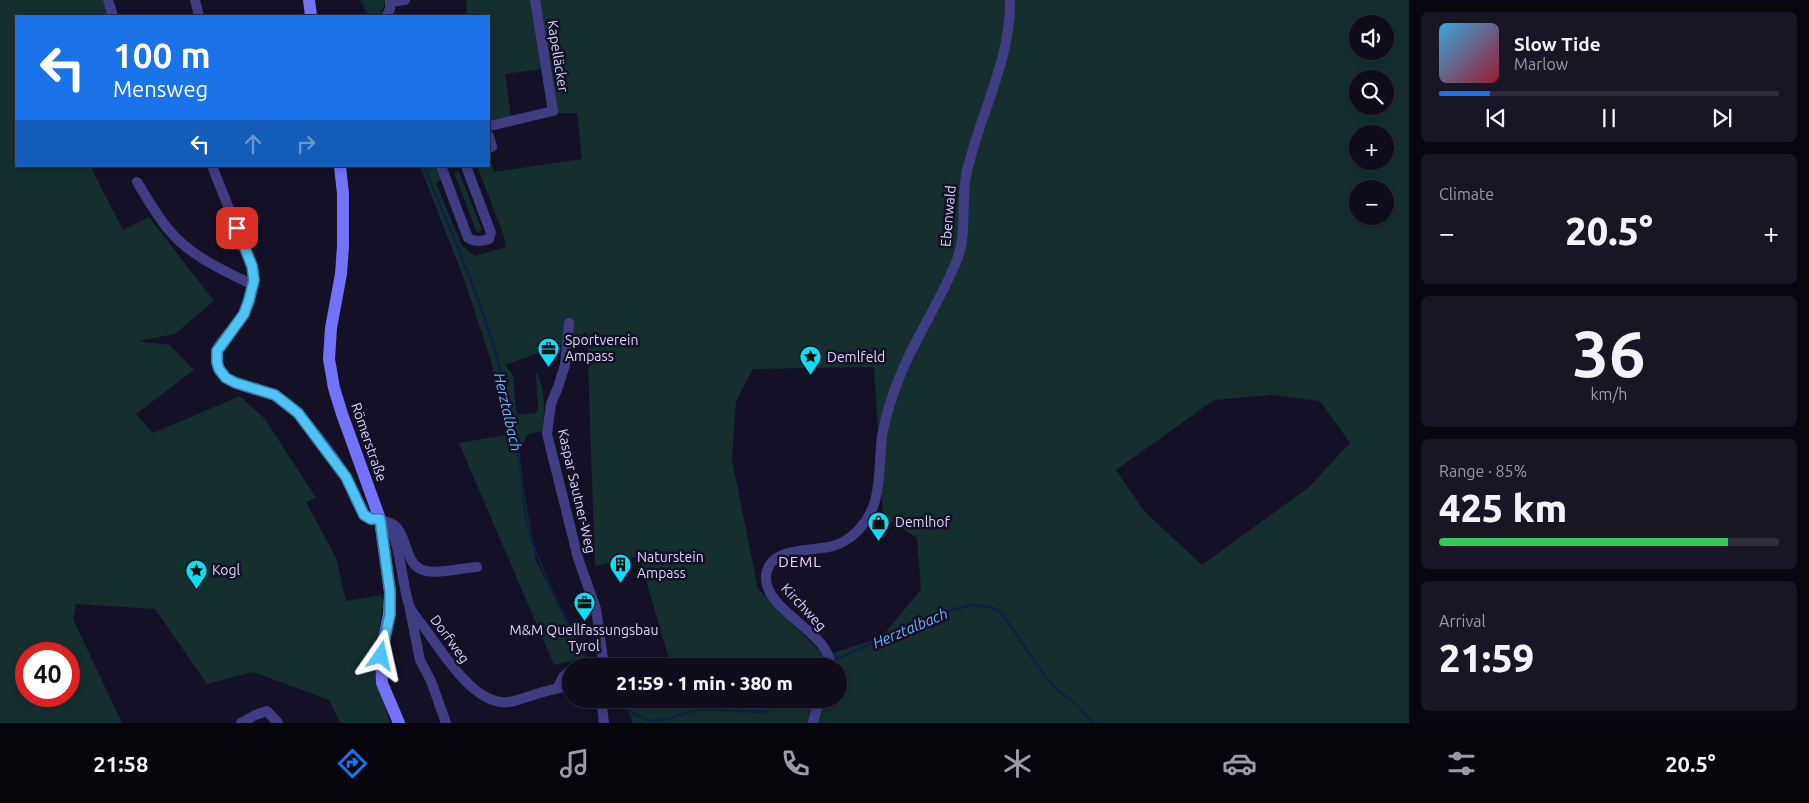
<!DOCTYPE html>
<html lang="en">
<head>
<meta charset="utf-8">
<style>
	body { margin:0; font-family:Ubuntu,sans-serif; background:#181525; color:#f1f3f6; height:100vh; display:flex; flex-direction:column; font-size:19px; white-space:nowrap }
	* { box-sizing:border-box; margin:0 }
	p { font-size:16px; color:#9b9ba3 }
	.icon { flex:none; width:28px; height:28px; fill:none; stroke:currentColor; stroke-width:2; stroke-linecap:round; stroke-linejoin:round }
	.map { position:relative; flex:1; overflow:hidden }
	.drawer { display:flex; flex-direction:column; gap:12px; padding:12px; background:#08070f; width:400px }
	.drawer>* { flex:none }
	.banner { position:absolute; left:15px; top:15px; width:475px; height:152px; border-radius:0px; box-shadow:0 2px 8px #0003,0 0 0 1px #2f2c3b; background:#1a73e8; color:#fff; overflow:hidden }
	.buttons { position:absolute; left:1349px; top:15px; display:grid; gap:10px }
	.buttons a { display:grid; place-items:center; width:45px; height:45px; border-radius:50%; background:#0f0c1c; box-shadow:0 2px 8px #0003,0 0 0 1px #2f2c3b; font-size:25px }
	.speed { position:absolute; left:15px; top:642px; display:flex; gap:10px; font-size:25px; font-weight:700; text-align:center }
	.speed>* { display:grid; place-content:center; width:65px; height:65px; border-radius:50%; background:#0f0c1c; box-shadow:0 2px 8px #0003,0 0 0 1px #2f2c3b; line-height:1 }
	.speed .limit { border:8px solid #d22; background:#fff; color:#111 }
	.pin { position:absolute; display:grid; place-items:center; width:42px; height:42px; color:#fff; margin:-21px; border-radius:10px; box-shadow:0 2px 8px #0006 }
	.me { position:absolute; width:55px; margin:-28px; rotate:11deg; stroke-linejoin:round; filter:drop-shadow(0 0 4px #0008) }
	.turn { display:flex; align-items:center; gap:18px; height:105px; padding:0 15px; font-size:22px }
	.turn .icon { width:65px; height:65px; stroke-width:2.5 }
	.turn b { display:block; font-size:35px; line-height:42px }
	.lanes { display:flex; align-items:center; height:48px; padding:0 15px; background:#0003; justify-content:center; gap:25px; direction:ltr }
	.lanes .off { opacity:.35 }
	.big { font-size:38px; font-weight:800; line-height:1.1 }
	.drawer .tile { flex:1; display:flex; flex-direction:column; justify-content:center; gap:8px; min-width:0; padding:0 18px; border-radius:8px; background:#181525 }
	.drawer .dial { align-items:center; gap:0 }
	.dial b { font-size:65px; line-height:1 }
	.song { display:flex; align-items:center; gap:15px }
	.cover { width:60px; height:60px; border-radius:8px; background:linear-gradient(135deg,hsl(200 70% 55%),hsl(350 70% 35%)) }
	.played { height:5px; border-radius:2px; background:linear-gradient(90deg,#1a73e8 15%,#2f2c3b 15%) }
	.keys { display:flex; justify-content:space-around; direction:ltr }
	.heat { display:flex; justify-content:space-between; align-items:center; font-size:28px; direction:ltr }
	.charge { height:8px; border-radius:4px; background:linear-gradient(90deg,#34c759 85%,#2f2c3b 0) }
	.trip { position:absolute; left:562px; top:658px; width:285px; height:50px; border-radius:25px; background:#0f0c1c; box-shadow:0 2px 8px #0003,0 0 0 1px #2f2c3b; font-weight:800; line-height:50px; text-align:center }
	.tab-bar { display:flex; height:80px; justify-content:space-around; align-items:center; background:#06050b; color:#9b9ba3 }
	.tab-bar .icon { width:35px; height:35px }
	.tab-bar .active { color:#1a73e8 }
	.tab-bar b { font-size:22px; color:#f1f3f6 }
	main { display:flex; flex:1; min-height:0 }
	.map>svg:first-child { display:block }
	.green { fill:#142f2e; fill-rule:evenodd }
	.lines { fill:none; stroke-linecap:round; stroke-linejoin:round }
	.stream { stroke:#0d2142; stroke-width:2.5 }
	.street { stroke:#403d83; stroke-width:10 }
	.secondary { stroke:#7472f9; stroke-width:12 }
	.route-casing { stroke:#337fa1; stroke-width:12 }
	.route { stroke:#4fc3f7; stroke-width:9 }
	.labels { text-anchor:middle; dominant-baseline:central; stroke-width:5; stroke-linejoin:round; paint-order:stroke }
	.street-label { font-size:14px; fill:#dbd7fd; stroke:#141026 }
	.poi-label { font-size:14px; fill:#dbd7fd; stroke:#141026; text-anchor:start }
	.water-label { font-size:15px; font-style:italic; fill:#69b7f8; stroke:#141026 }
	.neighbourhood-label { font-size:15px; letter-spacing:1px; fill:#fdd9f0; stroke:#141026 }
</style>
</head>
<body>
<main>
<div class="map">
<svg width="1409" height="723" viewBox="0 0 1409 723">
	<rect width="100%" height="100%" fill="#141026"/>
	<g class="green">
		<path d="M 0,0 L 105,0 L 110,16 L 16,16 L 16,166 L 90,166 L 123,230 L 149,217 L 214,301 L 175,334 L 138,341 L 170,345 L 194,370 L 136,414 L 153,433 L 240,396 L 265,419 L 316,498 L 306,502 L 336,558 L 346,601 L 381,595 L 383,603 L 374,670 L 390,723 L 340,723 L 329,700 L 253,672 L 207,684 L 155,609 L 76,604 L 73,619 L 122,723 L 0,723 ZM 26,654 L 69,654 L 69,696 L 26,696 Z"/>
		<path d="M 361,0 L 386,0 L 380,16 L 368,16 Z"/>
		<path d="M 466,0 L 1409,0 L 1409,723 L 633,723 L 625,703 L 632,699 L 839,699 L 839,666 L 671,666 L 639,556 L 595,566 L 587,332 L 558,346 L 505,365 L 513,375 L 516,412 L 520,415 L 535,413 L 538,410 L 536,372 C 546,391 545,410 542,431 L 528,434 L 518,453 L 536,561 L 585,658 L 554,665 L 459,443 L 507,435 L 491,361 L 464,279 L 420,166 L 436,166 L 441,180 L 436,183 L 462,246 L 475,256 L 506,247 L 503,234 L 477,166 L 489,166 L 489,160 L 490,160 L 494,172 L 582,159 L 577,113 L 557,113 L 550,68 L 505,74 L 511,116 L 489,121 L 489,16 L 467,16 ZM 1358,24 L 1385,24 L 1385,51 L 1358,51 ZM 1358,79 L 1385,79 L 1385,106 L 1358,106 ZM 1358,134 L 1385,134 L 1385,161 L 1358,161 ZM 1358,189 L 1385,189 L 1385,216 L 1358,216 ZM 874,367 L 883,516 L 917,538 L 921,589 L 882,637 L 824,656 L 758,589 L 732,460 L 736,401 L 753,369 ZM 1271,395 L 1320,401 L 1350,443 L 1309,487 L 1202,565 L 1144,511 L 1116,470 L 1214,400 Z"/>
		<path d="M 459,172 L 482,230 L 477,233 L 454,173 Z"/>
	</g>
	<g class="lines">
		<g class="stream">
			<path d="M 361,0 L 368,16"/>
			<path d="M 424,166 C 453,237 486,309 504,384 C 509,406 514,428 518,451 C 523,481 522,511 532,540 C 545,581 566,620 586,657"/>
			<path d="M 833,661 L 904,629 L 954,609 L 973,605 L 989,607 L 1001,612 L 1044,675 L 1058,691 L 1073,701 L 1093,723"/>
			<path d="M 612,699 L 636,715 L 651,721 L 668,719 L 699,709 L 765,712 L 786,699"/>
		</g>
		<g class="street">
			<path d="M 108,0 L 113,16"/>
			<path d="M 195,0 L 199,16"/>
			<path d="M 390,2 L 405,0"/>
			<path d="M 387,15 L 390,9 L 390,0"/>
			<path d="M 489,126 L 553,111 L 535,0"/>
			<path d="M 489,136 L 492,147 L 489,148"/>
			<path d="M 212,166 L 254,271 C 254,288 249,308 239,322 C 232,331 216,343 216,356 C 215,389 264,386 284,401 C 303,415 334,456 346,477 C 353,489 357,503 364,515 C 371,521 382,516 388,524 C 400,541 402,584 409,605 C 412,614 421,622 426,630 C 443,653 471,699 501,702 C 513,703 517,700 527,697 C 542,692 556,688 571,686"/>
			<path d="M 441,166 L 468,238 C 475,242 481,242 489,239 L 491,233 L 466,166"/>
			<path d="M 137,182 C 147,198 157,216 169,230 C 190,256 223,270 253,285"/>
			<path d="M 569,323 L 565,365 L 558,387 L 551,404 L 547,434 L 578,558 L 596,609 L 604,666"/>
			<path d="M 387,522 C 410,527 401,566 426,571 C 442,574 461,568 477,567"/>
			<path d="M 410,610 L 420,660 L 431,681 L 446,723"/>
			<path d="M 830,666 C 830,663 829,658 828,655 C 817,628 764,607 766,576 C 769,544 815,553 836,545 C 853,539 866,524 873,507 C 881,485 879,460 882,437 C 884,423 888,409 893,395 C 908,348 938,307 957,260 C 968,232 960,200 967,171 C 980,114 1011,60 1010,0"/>
			<path d="M 558,687 L 563,677 L 571,670"/>
			<path d="M 601,699 L 604,723"/>
			<path d="M 241,723 L 255,715 L 267,711 L 278,723"/>
			<path d="M 813,723 L 816,711 L 822,699"/>
		</g>
		<g class="secondary">
			<path d="M 309,0 L 311,16"/>
			<path d="M 340,166 L 343,194 L 343,246 L 341,274 L 331,328 L 329,359 L 334,388 L 342,414 L 380,519 L 390,592 L 389,614 L 381,655 L 382,683 L 399,723"/>
		</g>
	</g>
	<g class="lines">
		<defs>
			<path id="route" d="M 237,228 L 252,266 L 254,280 L 249,300 L 244,314 L 217,351 L 217,362 L 219,369 L 226,378 L 236,383 L 275,395 L 298,413 L 346,477 L 364,515 L 371,519 L 380,519 L 390,592 L 390,614 L 381,656"/>
		</defs>
		<use href="#route" class="route-casing"/>
		<use href="#route" class="route"/>
	</g>
	<defs>
		<symbol id="office-pin" viewBox="-11 -11 22 30"><path d="M0 17L-7.5 6A9.5 9.5 0 1 1 7.5 6Z" fill="#0cdff4" stroke="#141026"/><path d="M-6-3h4V-5.5h4V-3h4V5H-6ZM-1-4.5V-3h2v-1.5ZM-6 0V1H6V0Z" fill="#111"/></symbol>
		<symbol id="sight-pin" viewBox="-11 -11 22 30"><path d="M0 17L-7.5 6A9.5 9.5 0 1 1 7.5 6Z" fill="#0cdff4" stroke="#141026"/><path d="M0-6L1.8-2.2L6-1.7L2.9 1.2L3.7 5.4L0 3.3L-3.7 5.4L-2.9 1.2L-6-1.7L-1.8-2.2Z" fill="#111"/></symbol>
		<symbol id="shop-pin" viewBox="-11 -11 22 30"><path d="M0 17L-7.5 6A9.5 9.5 0 1 1 7.5 6Z" fill="#0cdff4" stroke="#141026"/><path d="M-5-2.5h2.3a2.7 3.5 0 0 1 5.4 0H5L5.5 6h-11ZM-1.5-2.5h3a1.5 2.3 0 0 0-3 0Z" fill="#111"/></symbol>
		<symbol id="building-pin" viewBox="-11 -11 22 30"><path d="M0 17L-7.5 6A9.5 9.5 0 1 1 7.5 6Z" fill="#0cdff4" stroke="#141026"/><path d="M-4-6H4V6H1V3H-1V6H-4ZM-2.5-4.3h1.7v1.8h-1.7ZM.8-4.3h1.7v1.8H.8ZM-2.5-1h1.7V.8h-1.7ZM.8-1h1.7V.8H.8Z" fill="#111"/></symbol>
	</defs>
	<g fill-rule="evenodd">
		<use href="#office-pin" x="536" y="336" width="25" height="34"/>
		<use href="#sight-pin" x="798" y="344" width="25" height="34"/>
		<use href="#shop-pin" x="866" y="510" width="25" height="34"/>
		<use href="#building-pin" x="608" y="552" width="25" height="34"/>
		<use href="#sight-pin" x="184" y="558" width="25" height="34"/>
		<use href="#office-pin" x="572" y="590" width="25" height="34"/>
	</g>
	<g class="labels">
		<g class="street-label">
			<text transform="translate(558 56) rotate(81)">Kapelläcker</text>
			<text transform="translate(948 216) rotate(-85)">Ebenwald</text>
			<text transform="translate(369 442) rotate(71)">Römerstraße</text>
			<text transform="translate(577 491) rotate(77)">Kaspar Sautner-Weg</text>
			<text transform="translate(804 607) rotate(47)">Kirchweg</text>
			<text transform="translate(450 639) rotate(54)">Dorfweg</text>
		</g>
		<g class="poi-label">
			<text x="565" y="340">Sportverein<tspan x="565" dy="16">Ampass</tspan></text>
			<text x="827" y="357">Demlfeld</text>
			<text x="895" y="522">Demlhof</text>
			<text x="637" y="557">Naturstein<tspan x="637" dy="16">Ampass</tspan></text>
			<text x="212" y="570">Kogl</text>
			<text x="584" y="630" text-anchor="middle">M&amp;M Quellfassungsbau<tspan x="584" dy="16">Tyrol</tspan></text>
		</g>
		<g class="water-label">
			<text transform="translate(508 412) rotate(77)">Herztalbach</text>
			<text transform="translate(910 628) rotate(-23)">Herztalbach</text>
		</g>
		<g class="neighbourhood-label">
			<text x="800" y="561">DEML</text>
		</g>
	</g>
</svg>
<div class="buttons">
<a><svg class="icon" aria-label="sound" viewBox="0 0 24 24"><path d="M4 9h4l5-4v14l-5-4H4zM17 9q2 3 0 6"/></svg></a>
<a><svg class="icon" aria-label="search" viewBox="0 0 24 24"><circle cx="10" cy="10" r="6"/><path d="M15 15l6 6"/></svg></a>
<a>+</a>
<a>−</a>
</div>
<div class="speed"><div class="limit">40</div></div>
<div class="pin" style="left:237px;top:228px;background:#d93025"><svg class="icon" aria-label="arrive" viewBox="0 0 24 24"><path d="M6 21V4h12l-3 4 3 4H6"/></svg></div>
<svg class="me" style="left:381px;top:656px" viewBox="-20 -20 40 40"><path d="M0-17L14 15 0 8-14 15z" fill="#4fc3f7" stroke="#fff" stroke-width="4"/></svg>
<div class="trip">21:59 · 1 min · 380 m</div>
<div class="banner">
<div class="turn"><svg class="icon" aria-label="left" viewBox="0 0 24 24"><path d="M17 20v-9H6M10 6l-5 5 5 5"/></svg><div><b>100 m</b>Mensweg</div></div>
<div class="lanes"><svg class="icon" aria-label="left" viewBox="0 0 24 24"><path d="M17 20v-9H6M10 6l-5 5 5 5"/></svg><svg class="icon off" aria-label="ahead" viewBox="0 0 24 24"><path d="M12 20V5M6 11l6-6 6 6"/></svg><svg class="icon off" aria-label="right" viewBox="0 0 24 24"><path d="M7 20v-9h11M14 6l5 5-5 5"/></svg></div>
</div>
</div>
<section class="drawer">
<div class="tile">
<div class="song"><i class="cover"></i><div><b>Slow Tide</b><p>Marlow</p></div></div>
<div class="played"></div>
<div class="keys"><svg class="icon" aria-label="previous" viewBox="0 0 24 24"><path d="M18 5L8 12l10 7zM5 5v14"/></svg><svg class="icon" aria-label="pause" viewBox="0 0 24 24"><path d="M8 5v14M16 5v14"/></svg><svg class="icon" aria-label="next" viewBox="0 0 24 24"><path d="M6 5l10 7-10 7zM19 5v14"/></svg></div>
</div>
<div class="tile"><p>Climate</p>
<div class="heat"><a>−</a><b class="big">20.5°</b><a>+</a></div>
</div>
<div class="tile dial"><b>36</b><p>km/h</p></div>
<div class="tile"><p>Range · 85%</p><b class="big">425 km</b><div class="charge"></div></div>
<div class="tile"><p>Arrival</p><b class="big">21:59</b></div>
</section>
</main>
<nav class="tab-bar">
<b>21:58</b>
<svg class="icon active" aria-label="directions" viewBox="0 0 24 24"><path d="M12 3l9 9-9 9-9-9zM9 14v-3h6M13 9l2 2-2 2"/></svg>
<svg class="icon" aria-label="music" viewBox="0 0 24 24"><path d="M9 18V5l10-2v13"/><circle cx="6" cy="18" r="3"/><circle cx="16" cy="16" r="3"/></svg>
<svg class="icon" aria-label="phone" viewBox="0 0 24 24"><path d="M5 4h4l2 5-3 2q2 4 5 5l2-3 5 2v4C11 20 4 13 5 4z"/></svg>
<svg class="icon" aria-label="climate" viewBox="0 0 24 24"><path d="M12 3v18M4 7l16 10M4 17L20 7"/></svg>
<svg class="icon" aria-label="car" viewBox="0 0 24 24"><path d="M5 17H2v-5l4-1 3-4h7l3 4 3 1v5h-3M9 17h6M6 11h13"/><circle cx="7" cy="17" r="2"/><circle cx="17" cy="17" r="2"/></svg>
<svg class="icon" aria-label="filters" viewBox="0 0 24 24"><path d="M4 7h16M4 17h16"/><circle cx="9" cy="7" r="2"/><circle cx="15" cy="17" r="2"/></svg>
<b>20.5°</b>
</nav>
</body>
</html>
